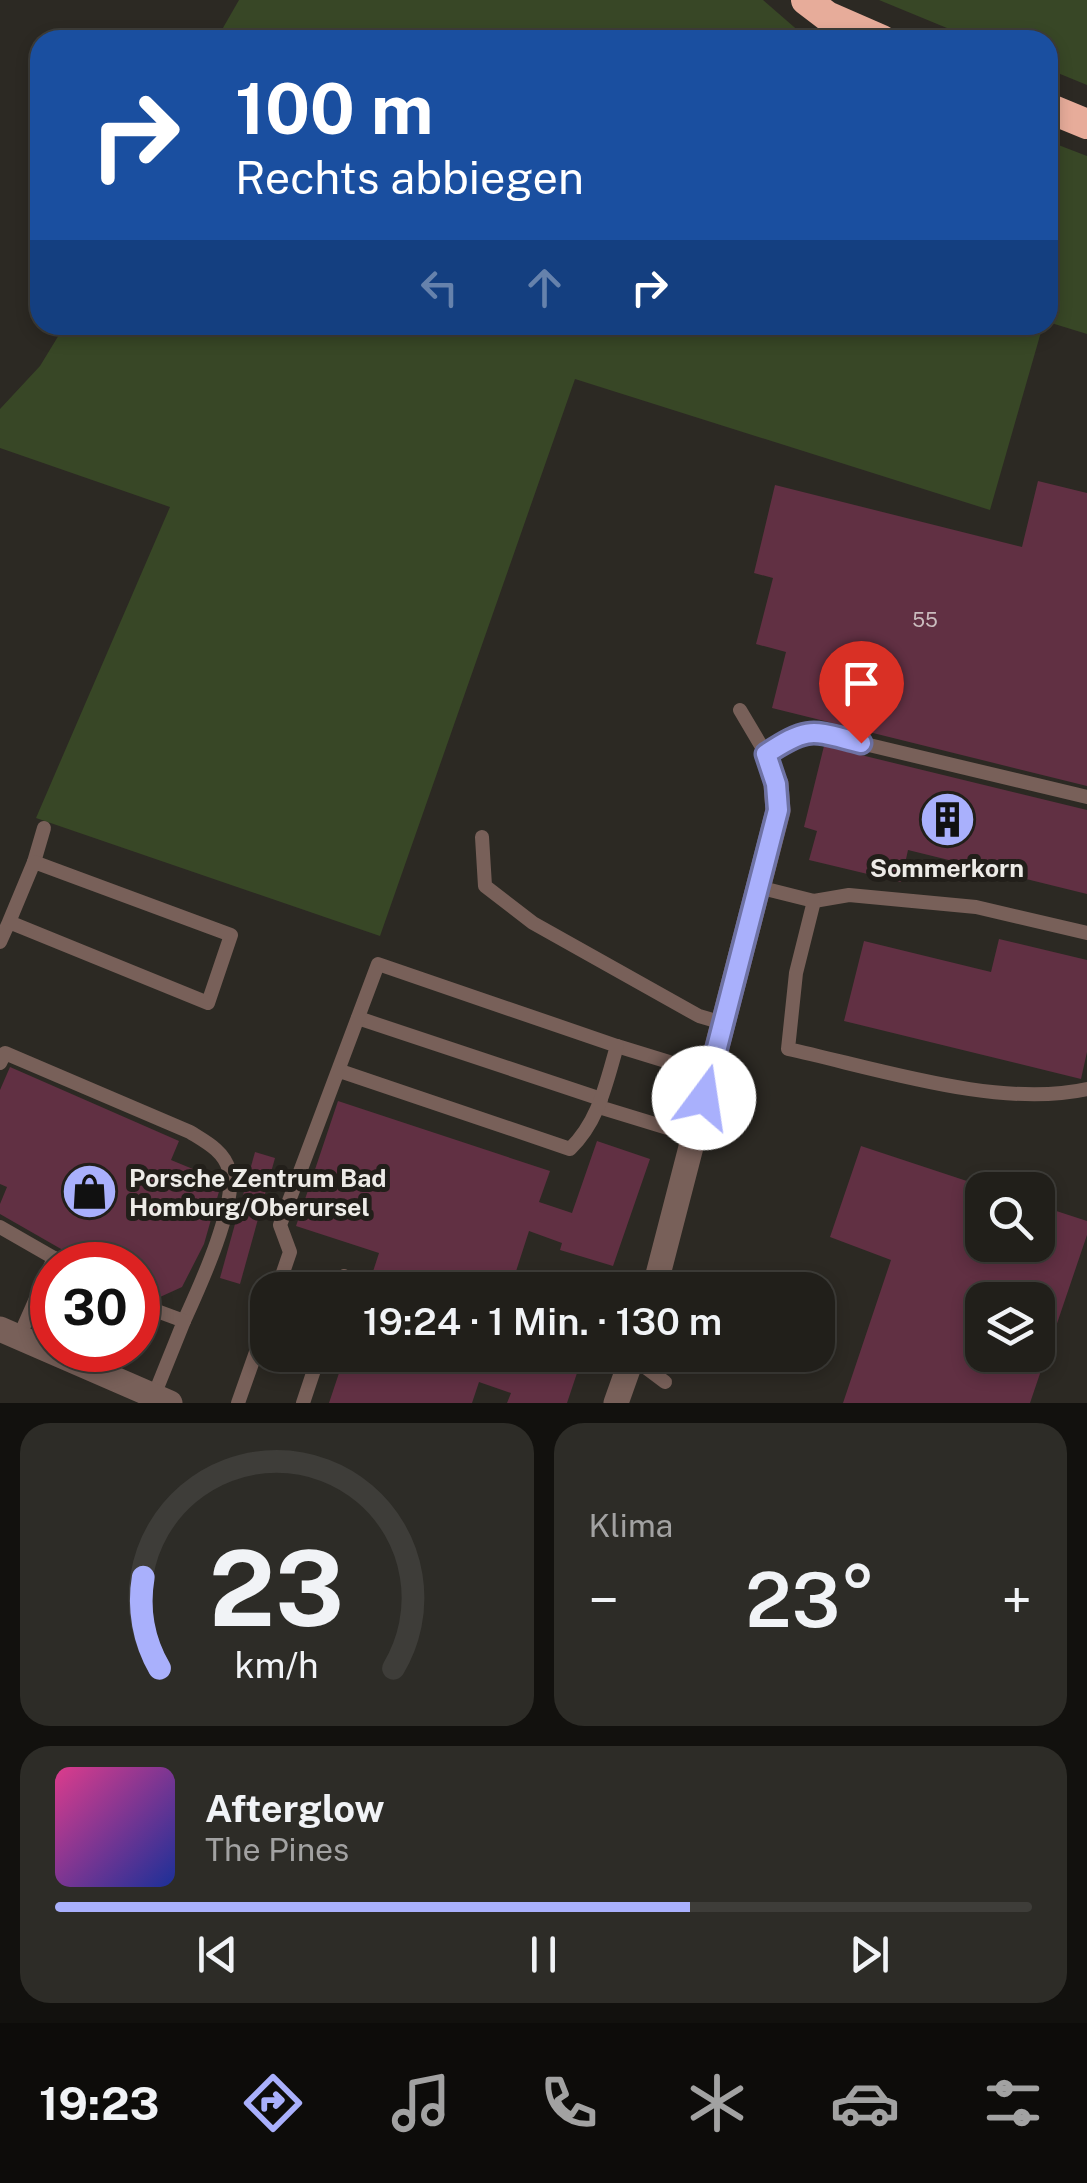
<!DOCTYPE html>
<html lang="de">
<head>
<meta charset="utf-8">
<style>
	body { margin:0; font-family:"Public Sans",sans-serif; background:#2d2c27; color:#f1f3f6; height:100vh; display:flex; flex-direction:column; font-size:38px; white-space:nowrap }
	* { box-sizing:border-box; margin:0 }
	p { font-size:32px; color:#a2a2a2 }
	.icon { flex:none; width:55px; height:55px; fill:none; stroke:currentColor; stroke-width:2; stroke-linecap:round; stroke-linejoin:round }
	.map { position:relative; height:1403px; overflow:hidden }
	.panel { display:flex; flex-direction:column; gap:20px; padding:20px; background:#12110e; flex:1 }
	.panel>* { flex:none }
	.banner { position:absolute; left:30px; top:30px; width:1028px; height:305px; border-radius:30px; box-shadow:0 5px 15px #0003,0 0 0 2px #3e3d39; background:#1a4fa0; color:#fff; overflow:hidden }
	.buttons { position:absolute; left:965px; top:1172px; display:grid; gap:20px }
	.buttons a { display:grid; place-items:center; width:90px; height:90px; border-radius:20px; background:#211f1a; box-shadow:0 5px 15px #0003,0 0 0 2px #3e3d39; font-size:50px }
	.speed { position:absolute; left:30px; top:1242px; display:flex; gap:20px; font-size:50px; font-weight:700; text-align:center }
	.speed>* { display:grid; place-content:center; width:130px; height:130px; border-radius:50%; background:#211f1a; box-shadow:0 5px 15px #0003,0 0 0 2px #3e3d39; line-height:1 }
	.speed .limit { border:15px solid #d22; background:#fff; color:#111 }
	.pin { position:absolute; display:grid; place-items:center; width:85px; height:85px; color:#fff; margin:-102px -42px; border-radius:50% 50% 50% 0; rotate:-45deg; box-shadow:0 0 10px #0007 }
	.pin .icon { rotate:45deg }
	.me { position:absolute; width:110px; margin:-55px; rotate:14deg; stroke-linejoin:round; filter:drop-shadow(0 0 8px #0008) }
	.turn { display:flex; align-items:center; gap:35px; height:210px; padding:0 40px; font-size:45px }
	.turn .icon { width:130px; height:130px; stroke-width:2.5 }
	.turn b { display:block; font-size:70px; line-height:85px }
	.lanes { display:flex; align-items:center; height:95px; padding:0 40px; background:#0003; justify-content:center; gap:50px; direction:ltr }
	.lanes .off { opacity:.35 }
	.big { font-size:75px; font-weight:600; line-height:1.1 }
	.panel .tile { flex:1; display:flex; flex-direction:column; justify-content:center; gap:15px; min-width:0; padding:0 35px; border-radius:30px; background:#2d2c27 }
	.panel .dial { align-items:center; gap:0 }
	.dial svg { height:260px; overflow:visible; fill:none; stroke:#3e3d39; stroke-width:7; stroke-linecap:round; text-anchor:middle }
	.dial text { fill:#f1f3f6; stroke:none }
	.song { display:flex; align-items:center; gap:30px }
	.cover { width:120px; height:120px; border-radius:15px; background:linear-gradient(135deg,hsl(330 70% 55%),hsl(230 70% 35%)) }
	.played { height:10px; border-radius:5px; background:linear-gradient(90deg,#a9b0fc 65%,#3e3d39 65%) }
	.keys { display:flex; justify-content:space-around; direction:ltr }
	.heat { display:flex; justify-content:space-between; align-items:center; font-size:55px; direction:ltr }
	.panel .tiles { flex:1; display:grid; gap:20px; grid-template-columns:1fr 1fr }
	.tile:last-child { grid-column:span 2 }
	.trip { position:absolute; left:250px; top:1272px; width:585px; height:100px; border-radius:30px; background:#211f1a; box-shadow:0 5px 15px #0003,0 0 0 2px #3e3d39; font-weight:600; line-height:100px; text-align:center }
	.tab-bar { display:flex; height:160px; justify-content:space-around; align-items:center; background:#0d0c0a; color:#a2a2a2 }
	.tab-bar .icon { width:70px; height:70px }
	.tab-bar .active { color:#a9b0fc }
	.tab-bar b { font-size:45px; color:#f1f3f6 }
	.map>svg:first-child { display:block }
	.green { fill:#384726 }
	.building { fill:#613043; fill-rule:evenodd }
	.lines { fill:none; stroke-linecap:round; stroke-linejoin:round }
	.lane { stroke:#786059; stroke-width:14 }
	.street { stroke:#786059; stroke-width:25 }
	.highway { stroke:#e7ac9a; stroke-width:30 }
	.route-casing { stroke:#6e72a4; stroke-width:25 }
	.route { stroke:#a9b0fc; stroke-width:18 }
	.labels { text-anchor:middle; dominant-baseline:central; stroke-width:10; stroke-linejoin:round; paint-order:stroke }
	.number-label { font-size:20px; fill:#cabcbe }
	.poi-label { font-size:25px; font-weight:bold; fill:#edebe7; stroke:#221f1a }
</style>
</head>
<body>
<div class="map">
<svg width="1087" height="1403" viewBox="0 0 1087 1403">
	<rect width="100%" height="100%" fill="#2c2923"/>
	<g class="green">
		<path d="M 239,0 L 763,0 L 809,40 L 216,40 Z"/>
		<path d="M 879,0 L 1087,0 L 1087,85 L 1048,69 L 1048,40 L 976,40 Z"/>
		<path d="M 1048,141 L 1087,156 L 1087,334 L 1048,322 Z"/>
		<path d="M 65,325 L 1043,325 L 990,510 L 575,379 L 380,936 L 36,818 L 170,507 L 0,448 L 0,409 L 40,366 Z"/>
	</g>
	<g class="building">
		<path d="M 1038,481 L 1087,493 L 1087,786 L 772,708 L 786,652 L 756,644 L 773,578 L 754,573 L 775,485 L 1022,547 Z"/>
		<path d="M 824,746 L 1087,810 L 1087,894 L 908,850 L 901,882 L 809,860 L 817,831 L 804,827 Z"/>
		<path d="M 999,939 L 1087,960 L 1087,1052 L 1081,1079 L 844,1021 L 864,941 L 991,972 Z"/>
		<path d="M 10,1067 L 179,1141 L 171,1160 L 222,1181 L 204,1244 L 182,1287 L 160,1297 L 138,1293 L 138,1265 L 89,1265 L 0,1214 L 0,1204 L 7,1187 L 0,1184 L 0,1090 Z"/>
		<path d="M 338,1101 L 550,1171 L 539,1202 L 572,1213 L 597,1141 L 650,1159 L 613,1266 L 560,1250 L 562,1243 L 529,1231 L 510,1290 L 367,1290 L 379,1253 L 296,1226 Z"/>
		<path d="M 861,1146 L 991,1189 L 982,1190 L 982,1245 L 1038,1245 L 1038,1205 L 1087,1221 L 1087,1235 L 1030,1403 L 843,1403 L 891,1260 L 830,1237 ZM 982,1300 L 1038,1300 L 1038,1355 L 982,1355 Z"/>
		<path d="M 255,1152 L 275,1158 L 240,1284 L 220,1278 Z"/>
		<path d="M 345,1355 L 583,1355 L 567,1403 L 507,1403 L 511,1393 L 479,1382 L 472,1403 L 329,1403 Z"/>
	</g>
	<g class="lines">
		<g class="lane">
			<path d="M 740,710 L 766,754 L 776,784"/>
			<path d="M 766,754 L 799,733 L 823,734 L 1087,797"/>
			<path d="M 482,837 L 485,886 L 533,923 L 699,1016 L 723,1023"/>
			<path d="M 34,862 L 44,828"/>
			<path d="M 758,887 L 814,901 L 849,895 L 976,907 L 1087,933"/>
			<path d="M 814,901 L 796,973 L 788,1049 C 876,1068 999,1109 1087,1089"/>
			<path d="M 0,942 L 9,922 L 208,1003 L 231,935 L 34,862 L 9,922"/>
			<path d="M 358,1018 L 601,1099"/>
			<path d="M 617,1046 L 669,1062"/>
			<path d="M 0,1063 L 5,1053 L 190,1132 C 206,1142 224,1151 229,1170 C 238,1204 199,1288 184,1321"/>
			<path d="M 599,1107 L 694,1136"/>
			<path d="M 0,1227 L 54,1258"/>
			<path d="M 277,1290 L 290,1252 L 280,1225 L 378,964 L 617,1046 C 606,1083 599,1121 570,1149 L 340,1071"/>
			<path d="M 340,1290 L 344,1276"/>
			<path d="M 138,1304 L 184,1321 L 153,1398"/>
			<path d="M 19,1337 L 54,1258 L 66,1265"/>
			<path d="M 633,1358 L 665,1382"/>
			<path d="M 238,1403 L 268,1318"/>
			<path d="M 303,1403 L 319,1355"/>
		</g>
		<g class="street">
			<path d="M 654,1290 L 778,811 L 776,784"/>
			<path d="M 0,1329 L 170,1403"/>
			<path d="M 616,1403 L 633,1355"/>
		</g>
		<g class="highway">
			<path d="M 806,0 L 827,16 L 882,40"/>
			<path d="M 1048,108 L 1087,124"/>
		</g>
	</g>
	<g class="lines">
		<defs>
			<path id="route" d="M 704,1098 L 778,810 L 776,784 L 766,754 C 810,725 812,731 861,743"/>
		</defs>
		<use href="#route" class="route-casing"/>
		<use href="#route" class="route"/>
	</g>
	<defs>
		<symbol id="building-disc" viewBox="-11 -11 22 22"><circle r="9.5" fill="#a9b0fc" stroke="#221f1a"/><path d="M-4-6H4V6H1V3H-1V6H-4ZM-2.5-4.3h1.7v1.8h-1.7ZM.8-4.3h1.7v1.8H.8ZM-2.5-1h1.7V.8h-1.7ZM.8-1h1.7V.8H.8Z" fill="#111"/></symbol>
		<symbol id="shop-disc" viewBox="-11 -11 22 22"><circle r="9.5" fill="#a9b0fc" stroke="#221f1a"/><path d="M-5-2.5h2.3a2.7 3.5 0 0 1 5.4 0H5L5.5 6h-11ZM-1.5-2.5h3a1.5 2.3 0 0 0-3 0Z" fill="#111"/></symbol>
	</defs>
	<g fill-rule="evenodd">
		<use href="#building-disc" x="916" y="788" width="63" height="63"/>
		<use href="#shop-disc" x="58" y="1160" width="63" height="63"/>
	</g>
	<g class="labels">
		<g class="number-label">
			<text x="925" y="620">55</text>
		</g>
		<g class="poi-label">
			<text x="947" y="868">Sommerkorn</text>
			<text x="129" y="1178" text-anchor="start">Porsche Zentrum Bad<tspan x="129" dy="29">Homburg/Oberursel</tspan></text>
		</g>
	</g>
</svg>
<div class="buttons">
<a><svg class="icon" aria-label="search" viewBox="0 0 24 24"><circle cx="10" cy="10" r="6"/><path d="M15 15l6 6"/></svg></a>
<a><svg class="icon" aria-label="layers" viewBox="0 0 24 24"><path d="M12 4l9 5-9 5-9-5zM3 14l9 5 9-5"/></svg></a>
</div>
<div class="speed"><div class="limit">30</div></div>
<div class="pin" style="left:861px;top:743px;background:#d93025"><svg class="icon" aria-label="arrive" viewBox="0 0 24 24"><path d="M6 21V4h12l-3 4 3 4H6"/></svg></div>
<svg class="me" style="left:704px;top:1098px" viewBox="-20 -20 40 40"><circle r="19" fill="#fff"/><path d="M0-13L10 11 0 6-10 11z" fill="#a9b0fc"/></svg>
<div class="trip">19:24 · 1 Min. · 130 m</div>
<div class="banner">
<div class="turn"><svg class="icon" aria-label="right" viewBox="0 0 24 24"><path d="M7 20v-9h11M14 6l5 5-5 5"/></svg><div><b>100 m</b>Rechts abbiegen</div></div>
<div class="lanes"><svg class="icon off" aria-label="left" viewBox="0 0 24 24"><path d="M17 20v-9H6M10 6l-5 5 5 5"/></svg><svg class="icon off" aria-label="ahead" viewBox="0 0 24 24"><path d="M12 20V5M6 11l6-6 6 6"/></svg><svg class="icon" aria-label="right" viewBox="0 0 24 24"><path d="M7 20v-9h11M14 6l5 5-5 5"/></svg></div>
</div>
</div>
<section class="panel">
<div class="tiles">
<div class="tile dial"><svg viewBox="0 0 100 80">
<path d="M14 69A42 42 0 1 1 86 69"/>
<path d="M14 69A42 42 0 0 1 9 41" stroke="#a9b0fc"/>
<text x="50" y="56" font-size="32" font-weight="700">23</text>
<text x="50" y="72" font-size="11">km/h</text>
</svg></div>
<div class="tile"><p>Klima</p>
<div class="heat"><a>−</a><b class="big">23°</b><a>+</a></div>
</div>
<div class="tile">
<div class="song"><i class="cover"></i><div><b>Afterglow</b><p>The Pines</p></div></div>
<div class="played"></div>
<div class="keys"><svg class="icon" aria-label="previous" viewBox="0 0 24 24"><path d="M18 5L8 12l10 7zM5 5v14"/></svg><svg class="icon" aria-label="pause" viewBox="0 0 24 24"><path d="M8 5v14M16 5v14"/></svg><svg class="icon" aria-label="next" viewBox="0 0 24 24"><path d="M6 5l10 7-10 7zM19 5v14"/></svg></div>
</div>
</div>
</section>
<nav class="tab-bar">
<b>19:23</b>
<svg class="icon active" aria-label="directions" viewBox="0 0 24 24"><path d="M12 3l9 9-9 9-9-9zM9 14v-3h6M13 9l2 2-2 2"/></svg>
<svg class="icon" aria-label="music" viewBox="0 0 24 24"><path d="M9 18V5l10-2v13"/><circle cx="6" cy="18" r="3"/><circle cx="16" cy="16" r="3"/></svg>
<svg class="icon" aria-label="phone" viewBox="0 0 24 24"><path d="M5 4h4l2 5-3 2q2 4 5 5l2-3 5 2v4C11 20 4 13 5 4z"/></svg>
<svg class="icon" aria-label="climate" viewBox="0 0 24 24"><path d="M12 3v18M4 7l16 10M4 17L20 7"/></svg>
<svg class="icon" aria-label="car" viewBox="0 0 24 24"><path d="M5 17H2v-5l4-1 3-4h7l3 4 3 1v5h-3M9 17h6M6 11h13"/><circle cx="7" cy="17" r="2"/><circle cx="17" cy="17" r="2"/></svg>
<svg class="icon" aria-label="filters" viewBox="0 0 24 24"><path d="M4 7h16M4 17h16"/><circle cx="9" cy="7" r="2"/><circle cx="15" cy="17" r="2"/></svg>
</nav>
</body>
</html>
